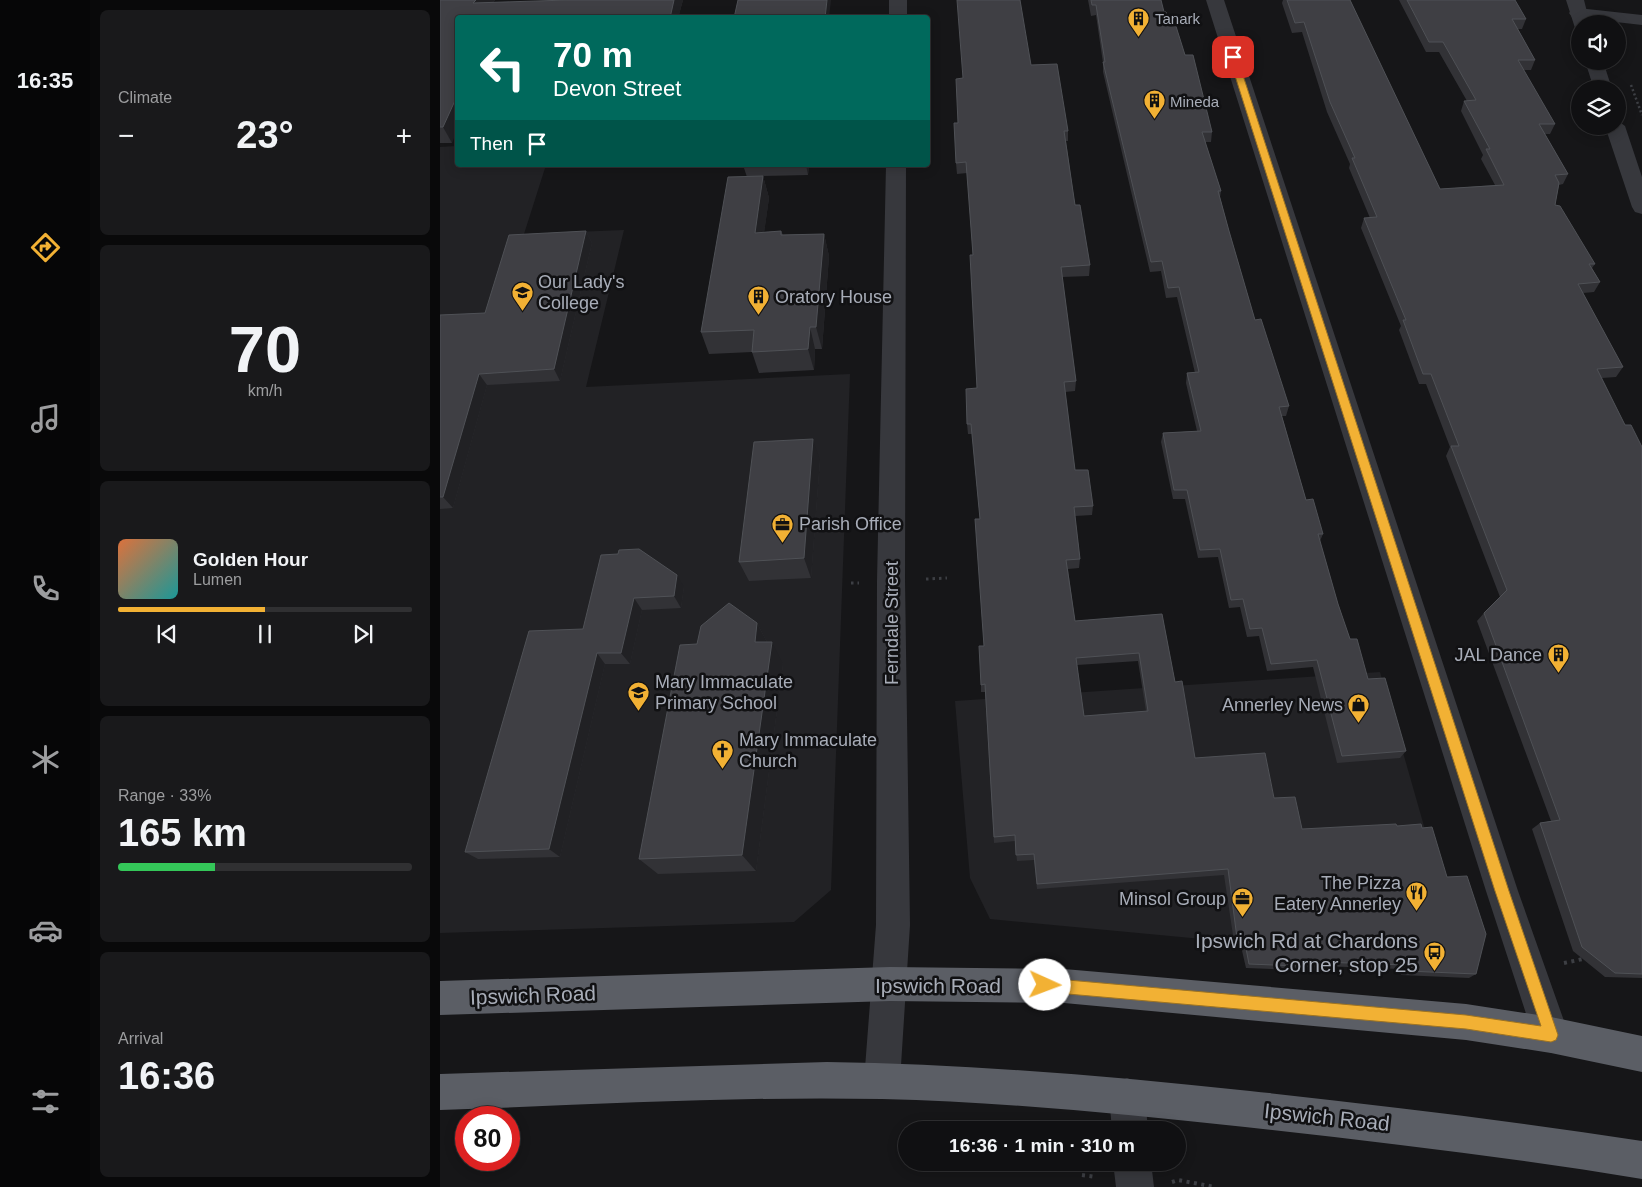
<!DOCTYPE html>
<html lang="en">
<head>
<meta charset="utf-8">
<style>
	body { margin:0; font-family:Arial,sans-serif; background:#19191b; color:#f1f3f6; height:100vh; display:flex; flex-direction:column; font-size:19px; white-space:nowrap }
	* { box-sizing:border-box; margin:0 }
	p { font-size:16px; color:#9c9d9f }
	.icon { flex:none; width:28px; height:28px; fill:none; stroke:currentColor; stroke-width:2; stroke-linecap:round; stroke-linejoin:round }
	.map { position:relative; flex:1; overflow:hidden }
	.side { display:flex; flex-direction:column; gap:10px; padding:10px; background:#09090a; width:350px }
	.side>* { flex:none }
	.guide { position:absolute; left:15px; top:15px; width:475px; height:152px; border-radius:5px; box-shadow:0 2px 12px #0003,0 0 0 1px #303032; background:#00695c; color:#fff; overflow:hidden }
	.buttons { position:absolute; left:1131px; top:15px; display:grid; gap:10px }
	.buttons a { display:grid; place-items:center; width:55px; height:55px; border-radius:50%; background:#101012; box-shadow:0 2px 12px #0003,0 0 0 1px #303032; font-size:25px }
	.speed { position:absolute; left:15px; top:1106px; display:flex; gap:10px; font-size:25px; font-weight:700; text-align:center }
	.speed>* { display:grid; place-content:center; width:65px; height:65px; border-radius:50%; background:#101012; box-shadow:0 2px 12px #0003,0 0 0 1px #303032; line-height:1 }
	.speed .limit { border:8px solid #d22; background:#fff; color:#111 }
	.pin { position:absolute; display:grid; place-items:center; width:42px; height:42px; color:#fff; margin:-21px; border-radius:10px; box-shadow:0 2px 8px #0006 }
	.me { position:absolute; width:55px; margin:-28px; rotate:92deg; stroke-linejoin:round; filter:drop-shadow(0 0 4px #0008) }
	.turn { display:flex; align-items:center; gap:18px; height:105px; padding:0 15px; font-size:22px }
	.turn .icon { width:65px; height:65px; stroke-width:2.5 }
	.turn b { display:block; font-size:35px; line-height:42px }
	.then { display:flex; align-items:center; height:48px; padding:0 15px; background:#0003; gap:10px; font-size:19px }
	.big { font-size:38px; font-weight:800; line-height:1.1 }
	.side .widget { flex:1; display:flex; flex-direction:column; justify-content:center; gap:8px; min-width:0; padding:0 18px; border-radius:8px; background:#19191b }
	.side .dial { align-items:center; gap:0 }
	.dial b { font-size:65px; line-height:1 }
	.song { display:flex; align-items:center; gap:15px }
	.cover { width:60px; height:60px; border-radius:8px; background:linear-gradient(135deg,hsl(20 70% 55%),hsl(180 70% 35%)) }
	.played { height:5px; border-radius:2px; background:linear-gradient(90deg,#f2b134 50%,#303032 50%) }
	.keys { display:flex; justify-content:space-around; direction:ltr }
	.heat { display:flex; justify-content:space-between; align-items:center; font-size:28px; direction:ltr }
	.charge { height:8px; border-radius:4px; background:linear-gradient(90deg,#34c759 33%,#303032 0) }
	.trip { position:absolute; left:458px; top:1121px; width:288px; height:50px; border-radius:25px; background:#101012; box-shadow:0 2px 12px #0003,0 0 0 1px #303032; font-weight:800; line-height:50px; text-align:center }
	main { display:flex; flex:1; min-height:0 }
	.dock { display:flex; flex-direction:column; width:90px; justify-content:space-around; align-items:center; background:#060607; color:#9c9d9f }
	.dock .icon { width:35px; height:35px }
	.dock .current { color:#f2b134 }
	.dock b { font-size:22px; color:#f1f3f6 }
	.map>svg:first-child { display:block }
	.built { fill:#222225 }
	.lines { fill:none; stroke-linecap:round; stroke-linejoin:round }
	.path-far2 { stroke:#3d3f44; stroke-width:2.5; stroke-dasharray:2 2.5; stroke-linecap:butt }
	.path-far1 { stroke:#3d3f44; stroke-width:3; stroke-dasharray:2.5 4; stroke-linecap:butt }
	.path { stroke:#3d3f44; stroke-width:4; stroke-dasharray:3 4.5; stroke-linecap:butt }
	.minor { fill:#37383d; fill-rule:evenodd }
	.tertiary { fill:#37383d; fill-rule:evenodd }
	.trunk { fill:#5b5e65; fill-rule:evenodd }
	.wall { fill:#323236; fill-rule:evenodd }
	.shaded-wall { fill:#212124 }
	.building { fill:#3f3f44; stroke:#4f5156; fill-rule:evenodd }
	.route { fill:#f2b134; stroke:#9d7322 }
	.labels { text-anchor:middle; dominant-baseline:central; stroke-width:5; stroke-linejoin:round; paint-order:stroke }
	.far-poi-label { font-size:15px; fill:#a8adb8; stroke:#111113; text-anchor:start }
	.poi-label { font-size:18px; fill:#a8adb8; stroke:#111113; text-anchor:start }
	.street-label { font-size:18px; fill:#a8adb8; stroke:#111113 }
	.near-poi-label { font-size:21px; fill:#a8adb8; stroke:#111113; text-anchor:end }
	.near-street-label { font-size:21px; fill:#a8adb8; stroke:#111113 }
</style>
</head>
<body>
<main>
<nav class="dock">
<b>16:35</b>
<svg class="icon current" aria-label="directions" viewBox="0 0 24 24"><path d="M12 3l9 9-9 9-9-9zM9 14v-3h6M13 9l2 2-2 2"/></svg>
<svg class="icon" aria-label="music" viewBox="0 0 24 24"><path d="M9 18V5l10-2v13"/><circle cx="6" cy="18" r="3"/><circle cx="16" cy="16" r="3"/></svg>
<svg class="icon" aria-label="phone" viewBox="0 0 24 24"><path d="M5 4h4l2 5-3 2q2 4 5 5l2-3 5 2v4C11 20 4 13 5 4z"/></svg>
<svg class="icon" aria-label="climate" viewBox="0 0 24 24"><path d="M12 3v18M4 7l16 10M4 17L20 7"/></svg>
<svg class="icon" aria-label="car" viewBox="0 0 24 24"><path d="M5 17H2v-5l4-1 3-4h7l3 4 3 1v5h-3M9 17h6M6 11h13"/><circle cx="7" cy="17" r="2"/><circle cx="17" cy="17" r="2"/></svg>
<svg class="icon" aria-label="filters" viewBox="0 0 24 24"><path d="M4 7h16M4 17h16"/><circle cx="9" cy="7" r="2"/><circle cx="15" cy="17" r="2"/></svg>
</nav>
<section class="side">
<div class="widget"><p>Climate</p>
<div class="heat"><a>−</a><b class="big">23°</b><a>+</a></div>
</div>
<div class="widget dial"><b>70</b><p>km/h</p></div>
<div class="widget">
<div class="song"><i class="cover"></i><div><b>Golden Hour</b><p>Lumen</p></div></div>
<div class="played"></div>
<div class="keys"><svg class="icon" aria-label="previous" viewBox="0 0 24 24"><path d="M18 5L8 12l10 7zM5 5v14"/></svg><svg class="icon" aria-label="pause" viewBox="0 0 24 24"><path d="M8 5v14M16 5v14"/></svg><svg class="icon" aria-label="next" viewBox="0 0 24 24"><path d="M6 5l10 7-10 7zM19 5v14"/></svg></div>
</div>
<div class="widget"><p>Range · 33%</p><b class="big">165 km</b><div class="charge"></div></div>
<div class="widget"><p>Arrival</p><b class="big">16:36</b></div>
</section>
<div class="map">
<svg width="1202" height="1187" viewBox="0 0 1202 1187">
	<rect width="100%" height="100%" fill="#161618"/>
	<g class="built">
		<path d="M 17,146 L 18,165 L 106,165 L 84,234 L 184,230 L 146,387 L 410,374 L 391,890 L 354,922 L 0,933 L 0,147 Z"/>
		<path d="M 940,672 L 986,833 L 880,944 L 794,942 L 550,919 L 530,878 L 515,701 Z"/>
	</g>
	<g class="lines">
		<path class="path-far2" d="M 1191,85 L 1202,115"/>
		<g class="path-far1">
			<path d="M 486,579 L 507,578"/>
			<path d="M 411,583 L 419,583"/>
		</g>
		<g class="path">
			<path d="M 1124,963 L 1143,959"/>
			<path d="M 642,1175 L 656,1177"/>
			<path d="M 732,1182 L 738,1180 L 775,1187"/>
		</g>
		<g class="minor">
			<rect x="449" y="0" width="18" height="18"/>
			<path d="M 766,0 L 784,0 L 1078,891 L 1129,1035 L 1123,1047 L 1111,1053 L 1099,1047 L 1093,1035 L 1046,891 Z"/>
			<path d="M 1138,8 L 1202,15 L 1202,25 L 1132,17 L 1129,13 L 1132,9 Z"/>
			<path d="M 446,165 L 466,165 L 465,581 L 470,925 L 460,1081 L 455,1094 L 442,1099 L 429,1094 L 424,1081 L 436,925 L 437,581 Z"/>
			<path d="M 687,1078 L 700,1083 L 705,1096 L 708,1130 L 672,1130 L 669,1096 L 674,1083 Z"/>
			<path d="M 673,1162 L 711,1162 L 714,1187 L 676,1187 Z"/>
		</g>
		<g class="tertiary">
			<path d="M 1126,0 L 1144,0 L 1150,24 L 1140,24 L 1140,29 L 1135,28 Z"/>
			<path d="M 1145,61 L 1163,61 L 1172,89 L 1154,89 Z"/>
			<path d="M 1178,121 L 1185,126 L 1202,177 L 1202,214 L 1195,212 L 1192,207 L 1165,126 L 1178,126 Z"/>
		</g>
		<g class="trunk">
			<path d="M 450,967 L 624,969 L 1026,1004 L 1111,1017 L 1202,1036 L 1202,1072 L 1111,1053 L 1026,1040 L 624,1003 L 450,1001 L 0,1015 L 0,981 Z"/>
			<path d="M 387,1062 C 529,1064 669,1076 810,1091 C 941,1105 1072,1121 1202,1141 L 1202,1179 C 1070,1157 938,1142 805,1127 C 685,1114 564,1102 442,1099 C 295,1096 147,1105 0,1110 L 0,1074 Z"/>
		</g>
	</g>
	<g class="wall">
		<path d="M 0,0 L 55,0 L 53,3 L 243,0 L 238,18 L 18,18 L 12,143 L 0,143 Z"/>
		<path d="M 648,0 L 721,0 L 724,12 L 745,55 L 772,132 L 771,142 L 765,142 L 781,191 L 780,197 L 789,231 L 815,320 L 849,406 L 846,416 L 842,416 L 866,500 L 883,534 L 880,541 L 898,604 L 910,639 L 928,679 L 966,751 L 960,758 L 897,763 L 873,667 L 827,671 L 819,636 L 807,637 L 800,607 L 789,608 L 778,557 L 758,558 L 745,499 L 733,499 L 721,442 L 723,433 L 757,431 L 746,383 L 747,373 L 755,373 L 737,297 L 726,298 L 721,271 L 710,272 L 663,72 L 663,63 L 656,15 L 651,16 Z"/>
		<path d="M 843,0 L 910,0 L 1000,189 L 1055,185 L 1041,159 L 1043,155 L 1021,111 L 1024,101 L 1027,101 L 999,52 L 986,52 L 959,0 L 967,0 L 1086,19 L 1082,29 L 1078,29 L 1095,60 L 1091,70 L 1083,70 L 1115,124 L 1110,134 L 1105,134 L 1128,174 L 1123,184 L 1119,185 L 1115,205 L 1155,264 L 1152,268 L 1160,282 L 1154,292 L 1143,293 L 1183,367 L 1176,377 L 1162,378 L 1185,425 L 1202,447 L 1202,978 L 1165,977 L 1133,951 L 1092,829 L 1100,823 L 1111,821 L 1037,621 L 1044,613 L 1060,597 L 1006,456 L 1010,447 L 986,384 L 979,384 L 959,330 L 961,326 L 921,228 L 924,218 L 930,218 L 909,168 L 910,164 L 887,112 L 862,32 L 852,33 L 842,3 Z"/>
		<path d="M 591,65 L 628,131 L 628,141 L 626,141 L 635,205 L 650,265 L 649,276 L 622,277 L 636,381 L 635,391 L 625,392 L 635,470 L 653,506 L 652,515 L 635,516 L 640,559 L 639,568 L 628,569 L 635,621 L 722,614 L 735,682 L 755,758 L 834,798 L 862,829 L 957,826 L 1036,974 L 1029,978 L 961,975 L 960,969 L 882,966 L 877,971 L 806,968 L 800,942 L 794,942 L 784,875 L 597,889 L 594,860 L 577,861 L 575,841 L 554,843 L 545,692 L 541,692 L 541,685 L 544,646 L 540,519 L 532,434 L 528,434 L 527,424 L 537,388 L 533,255 L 527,173 L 517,174 L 516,163 L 518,123 ZM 698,661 L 706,711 L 644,716 L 637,665 Z"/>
		<path d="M 303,165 L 369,165 L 368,175 L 323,176 L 329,198 L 324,232 L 341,231 L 343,235 L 384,234 L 389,256 L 382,349 L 375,349 L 374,370 L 319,373 L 312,352 L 269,354 L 261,332 L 307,177 Z"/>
		<path d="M 146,231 L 152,243 L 120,381 L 47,385 L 13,508 L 0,509 L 0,315 L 45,313 Z"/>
		<path d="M 380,460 L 371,578 L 309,581 L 299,562 Z"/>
		<path d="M 178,554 L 244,587 L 241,608 L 202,610 L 190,664 L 165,664 L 120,857 L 38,859 L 25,852 L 143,629 Z"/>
		<path d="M 317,623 L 327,642 L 343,664 L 316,871 L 218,874 L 199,859 L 257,644 Z"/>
	</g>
	<g class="shaded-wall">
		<path d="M 36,0 L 55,0 L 42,18 L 33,3 Z"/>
		<path d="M 234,0 L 243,0 L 238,18 L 230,18 Z"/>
		<path d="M 387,0 L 391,0 L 389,18 L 385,18 Z"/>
		<path d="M 18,94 L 18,129 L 12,143 L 3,127 Z"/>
		<path d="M 366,165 L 369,165 L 368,175 Z"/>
		<path d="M 323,176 L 329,198 L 321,255 L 315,233 Z"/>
		<path d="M 146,231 L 152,243 L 120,381 L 114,369 Z"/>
		<path d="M 384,234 L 389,256 L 382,349 L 376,327 Z"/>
		<path d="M 370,327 L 375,349 L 374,370 L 368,349 Z"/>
		<path d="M 39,374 L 47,385 L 13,508 L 3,497 Z"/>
		<path d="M 373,439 L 380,460 L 371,578 L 364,558 Z"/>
		<path d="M 237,575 L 244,587 L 241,608 L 234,596 Z"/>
		<path d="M 194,598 L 202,610 L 190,664 L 181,653 Z"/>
		<path d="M 317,623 L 329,646 L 315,642 Z"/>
		<path d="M 332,642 L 343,664 L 316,871 L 302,855 Z"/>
		<path d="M 157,653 L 165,664 L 120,857 L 109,849 Z"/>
	</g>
	<g class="building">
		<path d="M 0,0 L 36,0 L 33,3 L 128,0 L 234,0 L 230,18 L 18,18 L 18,94 L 3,127 L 0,127 Z"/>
		<path d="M 298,0 L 387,0 L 385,18 L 294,18 Z"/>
		<path d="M 517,0 L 580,0 L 591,65 L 617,64 L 628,131 L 624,131 L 635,205 L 640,205 L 650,265 L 621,267 L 636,381 L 624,382 L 635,470 L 648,470 L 653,506 L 634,507 L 640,559 L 626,560 L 635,621 L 722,614 L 735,682 L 742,681 L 755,758 L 825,753 L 834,798 L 855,797 L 862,829 L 956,824 L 957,826 L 981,824 L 982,828 L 992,827 L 1007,877 L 1027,876 L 1046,934 L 1036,974 L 967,971 L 966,965 L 881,962 L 882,967 L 809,964 L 804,938 L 797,938 L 788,869 L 597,884 L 594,854 L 576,855 L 575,835 L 554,837 L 545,684 L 541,685 L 539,646 L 544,646 L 535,519 L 540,519 L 531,424 L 527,424 L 526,389 L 537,388 L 530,255 L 533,255 L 526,162 L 516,163 L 514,123 L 518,123 L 516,79 L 523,78 ZM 699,653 L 708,711 L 644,716 L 636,658 Z"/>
		<path d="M 651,0 L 721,0 L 724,12 L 726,12 L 728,20 L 734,20 L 745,55 L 753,55 L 772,132 L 762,132 L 781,191 L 778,191 L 789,231 L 815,320 L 821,319 L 849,406 L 839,407 L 866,500 L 873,499 L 883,534 L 878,534 L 898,604 L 910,639 L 917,639 L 928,679 L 945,678 L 966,751 L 902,756 L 877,660 L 831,664 L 822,628 L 810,629 L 803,599 L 791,600 L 780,549 L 760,550 L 747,490 L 734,490 L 723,433 L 761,431 L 747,373 L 759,372 L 739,287 L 728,288 L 722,261 L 711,262 L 663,62 L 665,62 L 656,5 L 652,5 Z"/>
		<path d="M 847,0 L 910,0 L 1000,189 L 1064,185 L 1046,149 L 1050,149 L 1024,101 L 1036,100 L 1003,42 L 989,42 L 967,0 L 1075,0 L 1086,19 L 1072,19 L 1095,60 L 1078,60 L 1115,124 L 1099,124 L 1128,174 L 1115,175 L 1119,183 L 1115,205 L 1120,206 L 1155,264 L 1149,264 L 1160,282 L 1138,284 L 1183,367 L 1157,369 L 1185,425 L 1191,425 L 1202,447 L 1202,974 L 1175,973 L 1142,947 L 1100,823 L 1120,820 L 1044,613 L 1067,590 L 1011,446 L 1019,446 L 991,374 L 983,374 L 963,320 L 966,320 L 924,218 L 937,217 L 912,158 L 915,158 L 890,102 L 864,22 L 855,23 Z"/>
		<path d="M 323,176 L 315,233 L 341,231 L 341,235 L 384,234 L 376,327 L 370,327 L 368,349 L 312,352 L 314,330 L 261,332 L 288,177 Z"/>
		<path d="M 146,231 L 114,369 L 39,374 L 3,497 L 0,497 L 0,315 L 45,313 L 69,235 Z"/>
		<path d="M 373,439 L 364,558 L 299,562 L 314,442 Z"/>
		<path d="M 199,549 L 237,575 L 234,596 L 194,598 L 181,653 L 157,653 L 109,849 L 25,852 L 89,631 L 143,629 L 161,555 L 178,554 L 179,550 Z"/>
		<path d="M 289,603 L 317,623 L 315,642 L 332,642 L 302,855 L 199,859 L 240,645 L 257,644 L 261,626 Z"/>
	</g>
	<path class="route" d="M 793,55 L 797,57 L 1069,891 L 1118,1035 L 1116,1040 L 1111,1042 L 1026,1029 L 605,992 L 600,990 L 598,985 L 600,980 L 605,978 L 1026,1015 L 1101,1026 L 1055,891 L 789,57 Z"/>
	<defs>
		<symbol id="building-pin" viewBox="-11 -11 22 30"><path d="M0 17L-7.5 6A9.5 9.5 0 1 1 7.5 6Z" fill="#f2b134" stroke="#111113"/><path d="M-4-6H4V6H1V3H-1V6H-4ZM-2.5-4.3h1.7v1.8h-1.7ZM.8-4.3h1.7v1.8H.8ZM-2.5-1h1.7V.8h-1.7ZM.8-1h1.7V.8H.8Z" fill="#111"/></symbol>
		<symbol id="school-pin" viewBox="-11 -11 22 30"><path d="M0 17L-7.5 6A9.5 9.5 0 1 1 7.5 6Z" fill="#f2b134" stroke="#111113"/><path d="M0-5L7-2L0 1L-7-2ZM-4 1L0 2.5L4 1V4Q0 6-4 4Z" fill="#111"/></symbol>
		<symbol id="office-pin" viewBox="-11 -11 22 30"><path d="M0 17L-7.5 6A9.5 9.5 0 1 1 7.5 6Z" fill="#f2b134" stroke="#111113"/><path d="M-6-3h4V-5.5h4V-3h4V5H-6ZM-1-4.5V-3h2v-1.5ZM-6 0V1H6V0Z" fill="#111"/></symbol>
		<symbol id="shop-pin" viewBox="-11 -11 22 30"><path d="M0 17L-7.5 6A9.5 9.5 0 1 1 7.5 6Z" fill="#f2b134" stroke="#111113"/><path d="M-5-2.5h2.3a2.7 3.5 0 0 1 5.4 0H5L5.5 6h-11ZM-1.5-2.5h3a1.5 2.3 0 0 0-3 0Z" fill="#111"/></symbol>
		<symbol id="church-pin" viewBox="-11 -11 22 30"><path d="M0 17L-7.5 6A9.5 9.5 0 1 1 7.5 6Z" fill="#f2b134" stroke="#111113"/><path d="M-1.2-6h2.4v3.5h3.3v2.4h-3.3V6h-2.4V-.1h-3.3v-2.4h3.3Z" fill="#111"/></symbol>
		<symbol id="restaurant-pin" viewBox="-11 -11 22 30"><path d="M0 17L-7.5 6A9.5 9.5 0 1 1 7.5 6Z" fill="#f2b134" stroke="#111113"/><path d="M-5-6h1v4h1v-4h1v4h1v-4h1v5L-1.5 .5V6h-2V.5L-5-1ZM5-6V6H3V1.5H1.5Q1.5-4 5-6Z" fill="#111"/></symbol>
		<symbol id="bus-pin" viewBox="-11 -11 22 30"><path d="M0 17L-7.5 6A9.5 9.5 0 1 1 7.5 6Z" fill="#f2b134" stroke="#111113"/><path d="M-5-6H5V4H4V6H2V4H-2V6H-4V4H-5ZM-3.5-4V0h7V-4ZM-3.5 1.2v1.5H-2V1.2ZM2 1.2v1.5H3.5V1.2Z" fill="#111"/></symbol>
	</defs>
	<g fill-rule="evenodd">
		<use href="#building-pin" x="686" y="6" width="25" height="34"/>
		<use href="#building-pin" x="702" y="88" width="25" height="34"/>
		<use href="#school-pin" x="70" y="280" width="25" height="34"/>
		<use href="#building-pin" x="306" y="284" width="25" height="34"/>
		<use href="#office-pin" x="330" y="512" width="25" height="34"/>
		<use href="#building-pin" x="1106" y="642" width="25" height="34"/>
		<use href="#school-pin" x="186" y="680" width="25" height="34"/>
		<use href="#shop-pin" x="906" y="692" width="25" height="34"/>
		<use href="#church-pin" x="270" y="738" width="25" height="34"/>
		<use href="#restaurant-pin" x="964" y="880" width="25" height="34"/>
		<use href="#office-pin" x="790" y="886" width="25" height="34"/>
		<use href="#bus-pin" x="982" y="940" width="25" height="34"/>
	</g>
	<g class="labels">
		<g class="far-poi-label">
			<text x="715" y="18">Tanark</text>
			<text x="730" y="101">Mineda</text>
		</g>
		<g class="poi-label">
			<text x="98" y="282">Our Lady's<tspan x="98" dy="21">College</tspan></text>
			<text x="335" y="297">Oratory House</text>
			<text x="359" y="524">Parish Office</text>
			<text x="1102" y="655" text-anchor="end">JAL Dance</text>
			<text x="215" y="682">Mary Immaculate<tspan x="215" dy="21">Primary School</tspan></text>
			<text x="903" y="705" text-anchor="end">Annerley News</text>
			<text x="299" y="740">Mary Immaculate<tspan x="299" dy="21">Church</tspan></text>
			<text x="961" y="883" text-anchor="end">The Pizza<tspan x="961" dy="21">Eatery Annerley</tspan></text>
			<text x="786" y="899" text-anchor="end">Minsol Group</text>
		</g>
		<g class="street-label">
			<text transform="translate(452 623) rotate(-90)">Ferndale Street</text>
		</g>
		<g class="near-poi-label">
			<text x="978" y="940">Ipswich Rd at Chardons<tspan x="978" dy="24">Corner, stop 25</tspan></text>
		</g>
		<g class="near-street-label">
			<text x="498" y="985">Ipswich Road</text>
			<text transform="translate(93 995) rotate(-2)">Ipswich Road</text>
			<text transform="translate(887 1117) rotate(6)">Ipswich Road</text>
		</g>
	</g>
</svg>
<div class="buttons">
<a><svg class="icon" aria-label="sound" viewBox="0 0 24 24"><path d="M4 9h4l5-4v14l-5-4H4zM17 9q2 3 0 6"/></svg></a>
<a><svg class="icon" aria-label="layers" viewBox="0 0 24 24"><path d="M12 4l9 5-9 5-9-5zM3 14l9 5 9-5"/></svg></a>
</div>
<div class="speed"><div class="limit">80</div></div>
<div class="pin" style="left:793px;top:57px;background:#d93025"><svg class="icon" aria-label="arrive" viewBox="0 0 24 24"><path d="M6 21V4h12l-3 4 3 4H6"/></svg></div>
<svg class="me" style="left:605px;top:985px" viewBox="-20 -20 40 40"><circle r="19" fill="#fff"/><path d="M0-13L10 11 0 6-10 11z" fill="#f2b134"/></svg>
<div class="trip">16:36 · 1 min · 310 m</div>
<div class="guide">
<div class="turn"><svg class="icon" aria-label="left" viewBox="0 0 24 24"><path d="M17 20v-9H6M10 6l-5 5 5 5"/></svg><div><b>70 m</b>Devon Street</div></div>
<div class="then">Then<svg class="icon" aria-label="arrive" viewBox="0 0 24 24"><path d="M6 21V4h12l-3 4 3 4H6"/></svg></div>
</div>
</div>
</main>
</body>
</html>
